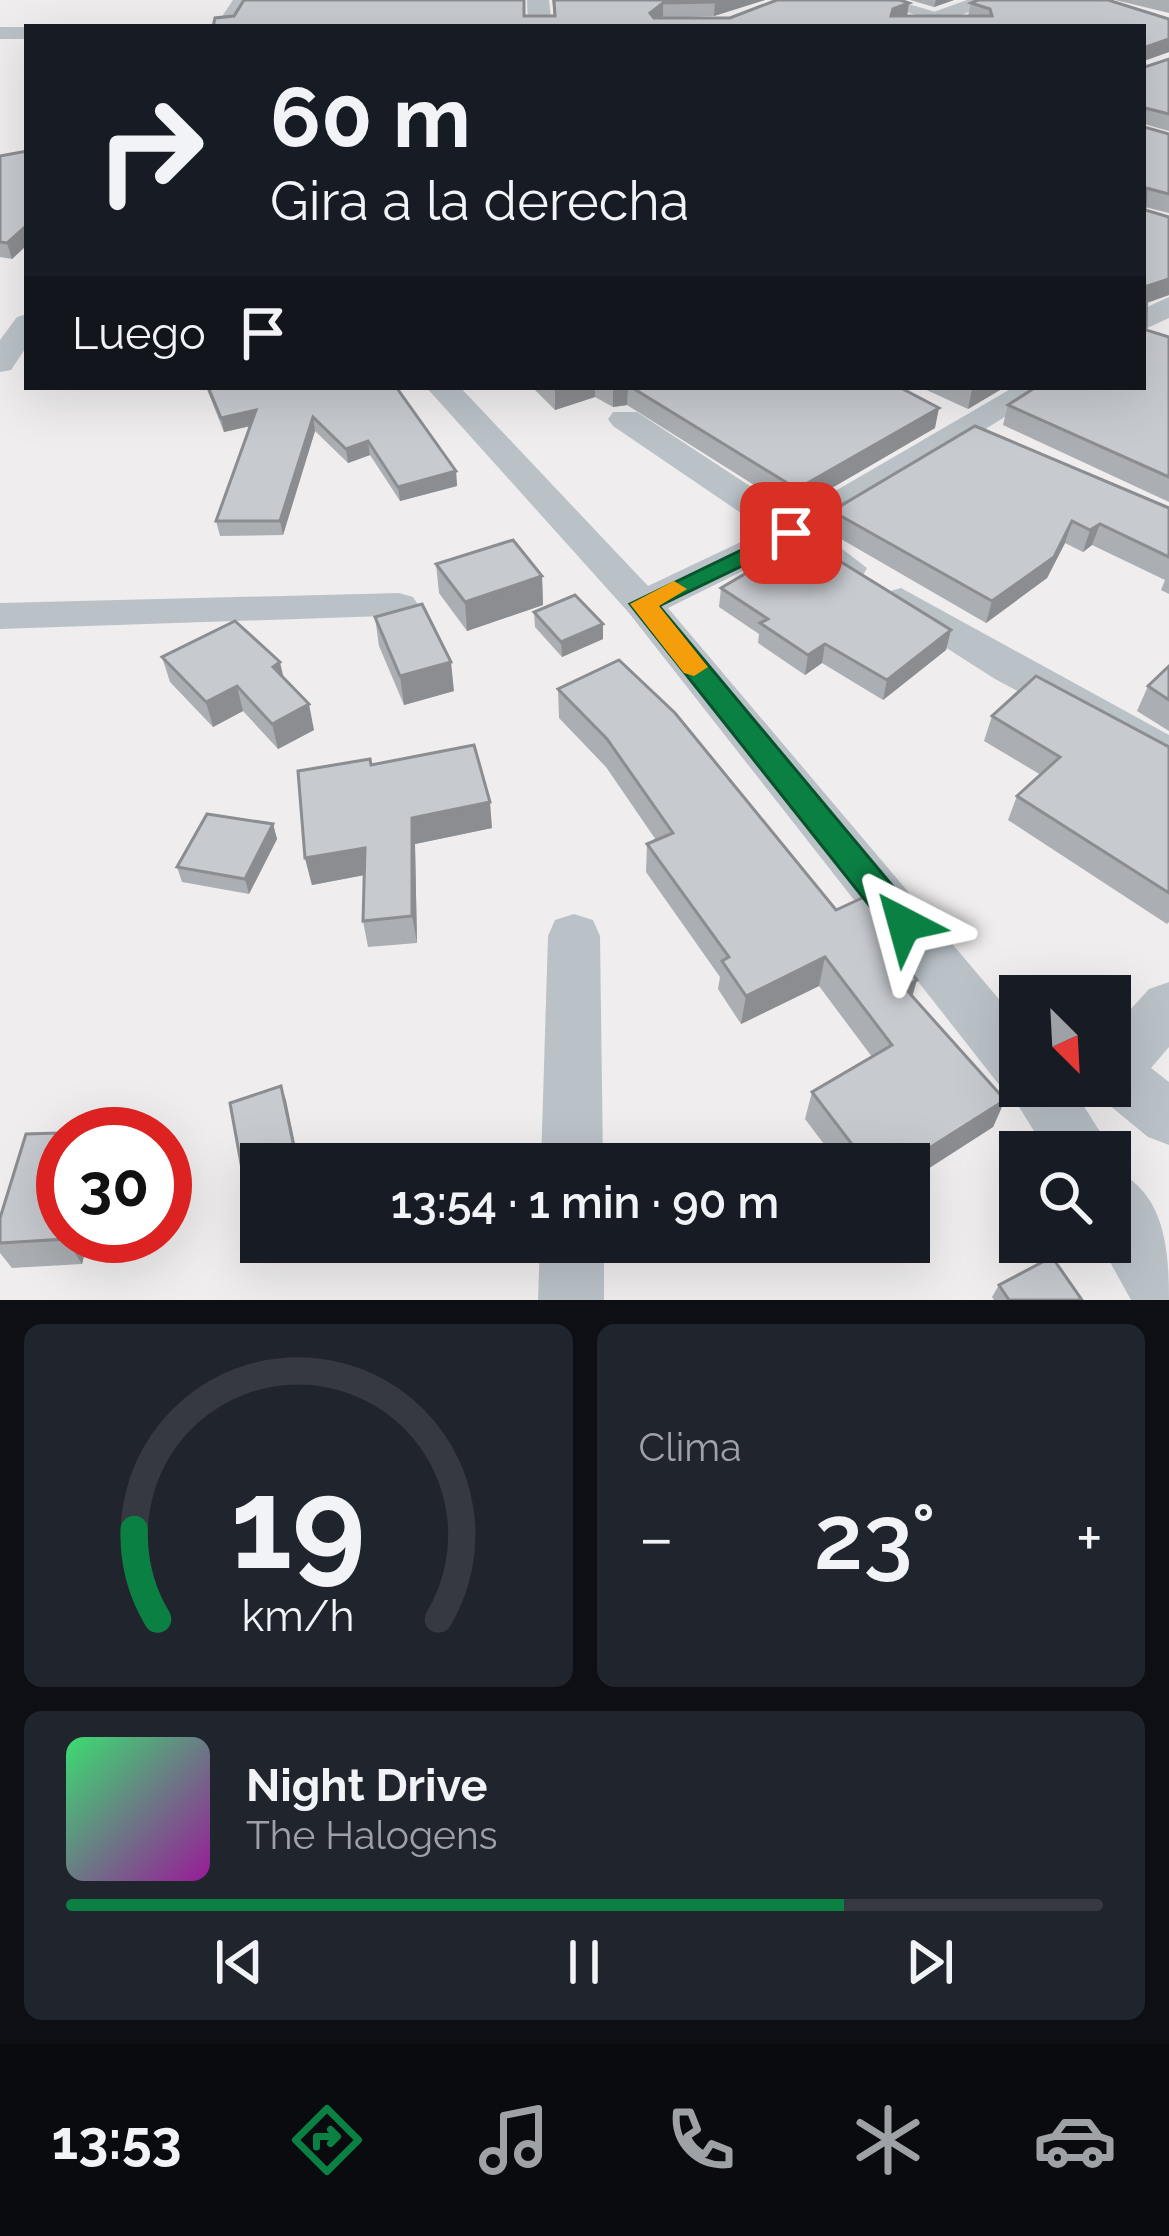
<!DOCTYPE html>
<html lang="es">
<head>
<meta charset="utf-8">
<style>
	body { margin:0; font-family:Raleway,sans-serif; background:#20242c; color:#f1f3f6; height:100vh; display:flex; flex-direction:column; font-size:45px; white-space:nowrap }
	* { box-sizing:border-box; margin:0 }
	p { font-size:39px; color:#9ea1a6 }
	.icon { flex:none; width:66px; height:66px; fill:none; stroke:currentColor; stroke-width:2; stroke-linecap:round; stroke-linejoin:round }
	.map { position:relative; height:1300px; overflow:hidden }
	.panel { display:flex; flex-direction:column; gap:24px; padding:24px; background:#0d0f14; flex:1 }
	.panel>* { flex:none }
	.hud { position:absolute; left:24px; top:24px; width:1122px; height:366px; border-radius:0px; box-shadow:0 12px 48px #0002; background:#171b24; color:#f1f3f6; overflow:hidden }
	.needle { width:78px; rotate:156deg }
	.controls { position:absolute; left:999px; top:975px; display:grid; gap:24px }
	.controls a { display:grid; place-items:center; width:132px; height:132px; border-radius:0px; background:#171b24; box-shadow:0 12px 48px #0002; font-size:60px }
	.speed { position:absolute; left:36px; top:1107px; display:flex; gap:24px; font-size:60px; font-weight:700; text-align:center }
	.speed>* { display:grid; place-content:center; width:156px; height:156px; border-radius:50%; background:#171b24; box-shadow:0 12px 48px #0002; line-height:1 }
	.speed .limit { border:18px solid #d22; background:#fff; color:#111 }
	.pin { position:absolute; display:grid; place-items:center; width:102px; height:102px; color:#fff; margin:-51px; border-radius:24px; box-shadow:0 6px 18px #0006 }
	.me { position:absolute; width:132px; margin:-66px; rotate:321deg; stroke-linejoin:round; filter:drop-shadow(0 0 9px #0008) }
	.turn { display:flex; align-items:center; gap:42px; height:252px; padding:0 48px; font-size:54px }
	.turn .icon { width:156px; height:156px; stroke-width:2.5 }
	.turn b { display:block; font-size:84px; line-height:102px }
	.then { display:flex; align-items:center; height:114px; padding:0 48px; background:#0003; gap:24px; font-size:45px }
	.big { font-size:90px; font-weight:600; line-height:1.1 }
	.panel .tile { flex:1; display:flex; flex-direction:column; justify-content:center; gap:18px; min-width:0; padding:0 42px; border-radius:18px; background:#20242c }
	.panel .dial { align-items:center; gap:0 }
	.dial svg { height:312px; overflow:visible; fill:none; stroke:#363941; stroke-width:7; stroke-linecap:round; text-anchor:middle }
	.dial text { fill:#f1f3f6; stroke:none }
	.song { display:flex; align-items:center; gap:36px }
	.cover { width:144px; height:144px; border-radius:18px; background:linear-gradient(135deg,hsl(140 70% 55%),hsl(300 70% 35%)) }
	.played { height:12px; border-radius:6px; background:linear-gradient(90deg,#0b8043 75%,#363941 75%) }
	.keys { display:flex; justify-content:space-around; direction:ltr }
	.heat { display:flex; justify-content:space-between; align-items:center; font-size:66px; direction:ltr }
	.panel .tiles { flex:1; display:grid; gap:24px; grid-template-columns:1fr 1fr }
	.tile:last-child { grid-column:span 2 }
	.trip { position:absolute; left:240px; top:1143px; width:690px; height:120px; border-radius:0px; background:#171b24; box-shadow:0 12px 48px #0002; font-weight:600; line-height:120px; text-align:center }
	.tabs { display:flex; height:192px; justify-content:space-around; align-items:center; background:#090b0e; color:#9ea1a6 }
	.tabs .icon { width:84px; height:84px }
	.tabs .selected { color:#0b8043 }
	.tabs b { font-size:54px; color:#f1f3f6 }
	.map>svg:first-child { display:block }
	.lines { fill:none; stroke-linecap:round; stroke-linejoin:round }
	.minor { fill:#bac2c8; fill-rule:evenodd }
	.tertiary { fill:#bac2c8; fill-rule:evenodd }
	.wall { fill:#abaeb2 }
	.shaded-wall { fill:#8b8d91 }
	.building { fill:#c7cacf; stroke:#8b8d91; stroke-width:3 }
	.route { fill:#0b8043; stroke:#07532c; stroke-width:3 }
	.slow { fill:#f59e0b }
</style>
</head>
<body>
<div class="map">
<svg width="1169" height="1300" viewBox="0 0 1169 1300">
	<rect width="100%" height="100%" fill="#efeded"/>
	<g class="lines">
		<g class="minor">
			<path d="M 233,0 L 251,0 L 233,27 L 215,27 Z"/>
			<path d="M 866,0 L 895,0 L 986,27 L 956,27 Z"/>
			<rect x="0" y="27" width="27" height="12"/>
			<path d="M 1169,297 L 1169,318 L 1143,330 L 1143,309 Z"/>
			<path d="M 27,314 L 27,346 L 11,370 L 0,372 L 0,340 L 17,317 Z"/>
			<path d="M 426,387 L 460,387 L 648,586 L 766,530 L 613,426 L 608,419 L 613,412 L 637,412 L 794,515 L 1014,387 L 1053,387 L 820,532 L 867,568 L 862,577 L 834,577 L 791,547 L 668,608 L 1020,1024 L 1020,1086 L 1071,1086 L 1113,1152 L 1110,1160 L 1110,1152 L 1047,1152 L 1008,1089 L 1000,1086 L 629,613 Z"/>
			<path d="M 901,588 L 1169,735 L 1169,772 L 995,679 L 887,610 L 881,601 L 887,592 Z"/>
			<path d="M 399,593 L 413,597 L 419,606 L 413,615 L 0,629 L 0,603 Z"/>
			<path d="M 574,914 L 593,920 L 600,936 L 603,1164 L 541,1164 L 548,936 L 555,920 Z"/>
			<path d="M 1169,982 L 1169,1047 L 1151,1068 L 1169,1082 L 1169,1145 L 1148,1137 L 1086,1086 L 1110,1086 L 1110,1032 L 1149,989 Z"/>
			<path d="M 1110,1168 C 1165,1190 1169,1248 1169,1300 L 1131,1300 L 1099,1242 L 1110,1242 Z"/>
			<path d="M 540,1242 L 604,1242 L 604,1300 L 538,1300 Z"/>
		</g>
		<g class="tertiary">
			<path d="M 527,0 L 549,0 L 552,27 L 528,27 Z"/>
			<path d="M 967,0 L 1002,0 L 928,27 L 892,27 Z"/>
		</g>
	</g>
	<g class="wall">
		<path d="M 552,0 L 765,0 L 714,16 L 662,18 L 968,16 L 971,3 L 1169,19 L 1169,52 L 1144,61 L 1145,67 L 1169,59 L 1169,131 L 1144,124 L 1144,127 L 1169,134 L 1169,213 L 1145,207 L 1145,210 L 1169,217 L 1169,295 L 1147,303 L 1146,330 L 1169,337 L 1169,502 L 1003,425 L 1008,405 L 1143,387 L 1143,27 L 524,16 L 554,16 Z"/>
		<path d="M 910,0 L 954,0 L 934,7 Z"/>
		<path d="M 1115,0 L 1169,0 L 1169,13 Z"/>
		<path d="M 27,151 L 27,245 L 12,259 L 0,257 L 0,156 Z"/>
		<path d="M 206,387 L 396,387 L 456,471 L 457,486 L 400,501 L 370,455 L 348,463 L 315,431 L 283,535 L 220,536 L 216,521 L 250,426 L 224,432 Z"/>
		<path d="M 532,387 L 899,387 L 935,428 L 794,510 L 627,405 L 613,407 L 595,397 L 555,410 Z"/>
		<path d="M 920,387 L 1005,387 L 968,409 Z"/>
		<path d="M 1169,508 L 1169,594 L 1161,590 L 1165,580 L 1092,545 L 1083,552 L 1065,543 L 1047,578 L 986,623 L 829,532 L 832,511 Z"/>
		<path d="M 436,564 L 542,576 L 543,605 L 467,631 L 439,593 Z"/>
		<path d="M 721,588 L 951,630 L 946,650 L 883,700 L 822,663 L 805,675 L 758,643 L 759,634 L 719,607 Z"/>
		<path d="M 534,612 L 603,624 L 603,639 L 562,657 L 535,627 Z"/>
		<path d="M 375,617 L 454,691 L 404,705 L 379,646 Z"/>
		<path d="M 162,657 L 284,678 L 314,730 L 278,749 L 243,711 L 213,727 L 170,682 Z"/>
		<path d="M 1169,666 L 1169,731 L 1137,711 L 1148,686 Z"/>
		<path d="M 558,689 L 836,910 L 897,923 L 890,947 L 912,996 L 1005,1100 L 993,1127 L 909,1181 L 909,1164 L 839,1164 L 805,1119 L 812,1092 L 872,1057 L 819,986 L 741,1024 L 718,989 L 720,977 L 646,872 L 647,844 L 656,840 L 606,767 L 559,718 Z"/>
		<path d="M 992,716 L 1169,747 L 1169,922 L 1167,924 L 1008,820 L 1017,796 L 1041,775 L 984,741 Z"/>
		<path d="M 371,765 L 492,828 L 415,844 L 417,943 L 368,947 L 363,921 L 364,875 L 312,885 L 305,858 Z"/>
		<path d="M 273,824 L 277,839 L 249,894 L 182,882 L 177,867 Z"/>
		<path d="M 0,1218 L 89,1236 L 82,1264 L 12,1268 L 0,1253 Z"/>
		<path d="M 999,1285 L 1082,1300 L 994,1300 L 992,1297 Z"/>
	</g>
	<g class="shaded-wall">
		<path d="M 722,0 L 765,0 L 714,16 L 715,2 Z"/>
		<path d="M 936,0 L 954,0 L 934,7 Z"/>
		<path d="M 663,3 L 663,16 L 650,26 L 650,13 Z"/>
		<path d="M 909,3 L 907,17 L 890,23 L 893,9 Z"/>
		<path d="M 1169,39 L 1169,52 L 1143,61 L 1143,48 Z"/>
		<path d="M 27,225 L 27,245 L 12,259 L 7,243 Z"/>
		<path d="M 1169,279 L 1169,295 L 1143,304 L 1147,286 Z"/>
		<path d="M 565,387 L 595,387 L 595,397 L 555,410 L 555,390 Z"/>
		<path d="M 613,387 L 628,387 L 627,405 L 613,407 Z"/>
		<path d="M 976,387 L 1005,387 L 968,409 L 972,389 Z"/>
		<path d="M 939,408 L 935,428 L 794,510 L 797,489 Z"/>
		<path d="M 256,410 L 259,424 L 224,432 L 221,418 Z"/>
		<path d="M 313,417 L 315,431 L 283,535 L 280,521 Z"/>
		<path d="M 368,441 L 370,455 L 348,463 L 346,449 Z"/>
		<path d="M 456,471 L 457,486 L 400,501 L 398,487 Z"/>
		<path d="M 1072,521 L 1065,543 L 1047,578 L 986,623 L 992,601 Z"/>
		<path d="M 1100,524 L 1092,545 L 1083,552 L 1090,530 Z"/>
		<path d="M 542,576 L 543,605 L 467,631 L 465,602 Z"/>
		<path d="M 603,624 L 603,639 L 562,657 L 561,642 Z"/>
		<path d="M 951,630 L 946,650 L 883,700 L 887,680 Z"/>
		<path d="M 825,644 L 822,663 L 805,675 L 808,655 Z"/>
		<path d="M 280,662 L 286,688 L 273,667 Z"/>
		<path d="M 451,662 L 454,691 L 404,705 L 400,676 Z"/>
		<path d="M 237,686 L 243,711 L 213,727 L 206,702 Z"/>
		<path d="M 309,704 L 314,730 L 278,749 L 272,724 Z"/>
		<path d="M 490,802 L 492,828 L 415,844 L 417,943 L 412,916 L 412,818 Z"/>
		<path d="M 273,824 L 277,839 L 249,894 L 245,879 Z"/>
		<path d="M 365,848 L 370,874 L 312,885 L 305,858 Z"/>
		<path d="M 897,923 L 889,951 L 878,932 Z"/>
		<path d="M 825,957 L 819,986 L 741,1024 L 746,996 Z"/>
		<path d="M 917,980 L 909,1008 L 904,987 Z"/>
		<path d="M 281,1086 L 286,1100 L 299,1164 L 289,1164 Z"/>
		<path d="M 1005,1100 L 993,1127 L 909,1181 L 909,1164 L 904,1164 Z"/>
		<path d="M 261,1174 L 261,1189 L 249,1194 L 244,1180 Z"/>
		<path d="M 67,1236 L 89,1236 L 82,1264 L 66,1239 Z"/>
	</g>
	<g class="building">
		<path d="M 244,0 L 524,0 L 524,16 L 555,16 L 554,0 L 722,0 L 715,2 L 663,3 L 650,13 L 654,18 L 730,18 L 777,0 L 900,0 L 909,3 L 893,9 L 891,16 L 992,16 L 990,9 L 971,3 L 978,0 L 1108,0 L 1169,19 L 1169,39 L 1143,48 L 1145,67 L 1169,59 L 1169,114 L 1145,108 L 1144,127 L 1169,134 L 1169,194 L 1146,188 L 1145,210 L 1169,217 L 1169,279 L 1147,286 L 1146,330 L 1169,337 L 1169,477 L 1008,405 L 1036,387 L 1143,387 L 1143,27 L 213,27 L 215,18 L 234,16 Z"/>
		<path d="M 27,151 L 27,225 L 7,243 L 0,242 L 0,156 Z"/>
		<path d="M 208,387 L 396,387 L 456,471 L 398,487 L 368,441 L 346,449 L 313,417 L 280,521 L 216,521 L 256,410 L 221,418 Z"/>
		<path d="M 631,387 L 899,387 L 939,408 L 797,489 Z"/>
		<path d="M 975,426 L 1169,508 L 1169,557 L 1100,524 L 1090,530 L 1072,521 L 1054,557 L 992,601 L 832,511 Z"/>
		<path d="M 804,539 L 951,630 L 887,680 L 825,644 L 808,655 L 760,623 L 768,619 L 721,588 Z"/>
		<path d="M 513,540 L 542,576 L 465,602 L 436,564 Z"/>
		<path d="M 575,595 L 603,624 L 561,642 L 534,612 Z"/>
		<path d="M 422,604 L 451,662 L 400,676 L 375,617 Z"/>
		<path d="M 235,621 L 280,662 L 273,667 L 309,704 L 272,724 L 237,686 L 206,702 L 162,657 Z"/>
		<path d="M 619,660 L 675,713 L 836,910 L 873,893 L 897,923 L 878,932 L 917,980 L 904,987 L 1005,1100 L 904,1164 L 867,1164 L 812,1092 L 892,1045 L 825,957 L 746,996 L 722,961 L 729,957 L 647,844 L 673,833 L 607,739 L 558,689 Z"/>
		<path d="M 1169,666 L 1169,700 L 1148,686 Z"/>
		<path d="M 1036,676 L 1169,747 L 1169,893 L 1017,796 L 1060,757 L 992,716 Z"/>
		<path d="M 474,745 L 490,802 L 412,818 L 412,916 L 363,921 L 365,848 L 305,858 L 298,771 L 370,759 L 371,765 Z"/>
		<path d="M 207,814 L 273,824 L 245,879 L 177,867 Z"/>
		<path d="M 281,1086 L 297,1161 L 289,1164 L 261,1164 L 261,1174 L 244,1180 L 230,1103 Z"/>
		<path d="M 93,1132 L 92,1134 L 63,1134 L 63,1236 L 67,1236 L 66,1239 L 0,1243 L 0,1218 L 26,1134 Z"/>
		<path d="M 1052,1257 L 1082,1300 L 1009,1300 L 999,1285 Z"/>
	</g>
	<path class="route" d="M 791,526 L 804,533 L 800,538 L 659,606 L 916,914 L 921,924 L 916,934 L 892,934 L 630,604 Z"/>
	<path class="slow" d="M 674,581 L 687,589 L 659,606 L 708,667 L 694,676 L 684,673 L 630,604 Z"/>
</svg>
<div class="controls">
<a><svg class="needle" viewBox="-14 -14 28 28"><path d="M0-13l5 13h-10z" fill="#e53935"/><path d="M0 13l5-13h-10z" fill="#9ea1a6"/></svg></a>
<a><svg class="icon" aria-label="search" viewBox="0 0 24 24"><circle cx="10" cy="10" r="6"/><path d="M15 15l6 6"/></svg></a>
</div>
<div class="speed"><div class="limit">30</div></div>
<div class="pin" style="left:791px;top:533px;background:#d93025"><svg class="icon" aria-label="arrive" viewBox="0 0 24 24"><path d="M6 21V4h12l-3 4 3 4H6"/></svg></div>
<svg class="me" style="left:904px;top:924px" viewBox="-20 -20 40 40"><path d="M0-17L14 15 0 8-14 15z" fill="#0b8043" stroke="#fff" stroke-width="4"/></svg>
<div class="trip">13:54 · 1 min · 90 m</div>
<div class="hud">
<div class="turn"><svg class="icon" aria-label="right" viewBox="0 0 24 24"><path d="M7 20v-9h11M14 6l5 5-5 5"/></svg><div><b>60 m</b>Gira a la derecha</div></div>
<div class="then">Luego<svg class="icon" aria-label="arrive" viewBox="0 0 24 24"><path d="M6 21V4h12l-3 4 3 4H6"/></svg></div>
</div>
</div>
<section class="panel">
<div class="tiles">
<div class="tile dial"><svg viewBox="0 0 100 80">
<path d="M14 69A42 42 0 1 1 86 69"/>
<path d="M14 69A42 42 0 0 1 8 46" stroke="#0b8043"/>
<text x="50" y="56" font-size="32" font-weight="700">19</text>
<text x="50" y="72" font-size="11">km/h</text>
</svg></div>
<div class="tile"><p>Clima</p>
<div class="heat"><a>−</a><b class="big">23°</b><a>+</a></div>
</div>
<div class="tile">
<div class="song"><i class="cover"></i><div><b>Night Drive</b><p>The Halogens</p></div></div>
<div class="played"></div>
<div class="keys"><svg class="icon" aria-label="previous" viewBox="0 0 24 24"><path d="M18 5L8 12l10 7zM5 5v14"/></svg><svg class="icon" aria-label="pause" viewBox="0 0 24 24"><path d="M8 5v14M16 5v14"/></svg><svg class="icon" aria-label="next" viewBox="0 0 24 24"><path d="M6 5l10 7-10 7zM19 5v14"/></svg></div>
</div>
</div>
</section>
<nav class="tabs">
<b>13:53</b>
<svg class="icon selected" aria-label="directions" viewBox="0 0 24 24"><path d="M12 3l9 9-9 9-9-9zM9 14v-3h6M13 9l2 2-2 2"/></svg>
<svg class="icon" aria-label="music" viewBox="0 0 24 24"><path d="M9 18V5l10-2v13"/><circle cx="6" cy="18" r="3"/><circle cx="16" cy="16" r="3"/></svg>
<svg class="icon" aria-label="phone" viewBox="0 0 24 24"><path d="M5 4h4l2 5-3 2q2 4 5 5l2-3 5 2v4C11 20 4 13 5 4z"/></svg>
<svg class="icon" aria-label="climate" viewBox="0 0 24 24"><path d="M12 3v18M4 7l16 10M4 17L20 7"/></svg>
<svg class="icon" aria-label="car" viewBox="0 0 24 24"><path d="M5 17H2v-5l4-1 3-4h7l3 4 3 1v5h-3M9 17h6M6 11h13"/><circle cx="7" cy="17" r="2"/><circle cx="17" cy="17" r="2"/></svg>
</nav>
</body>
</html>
